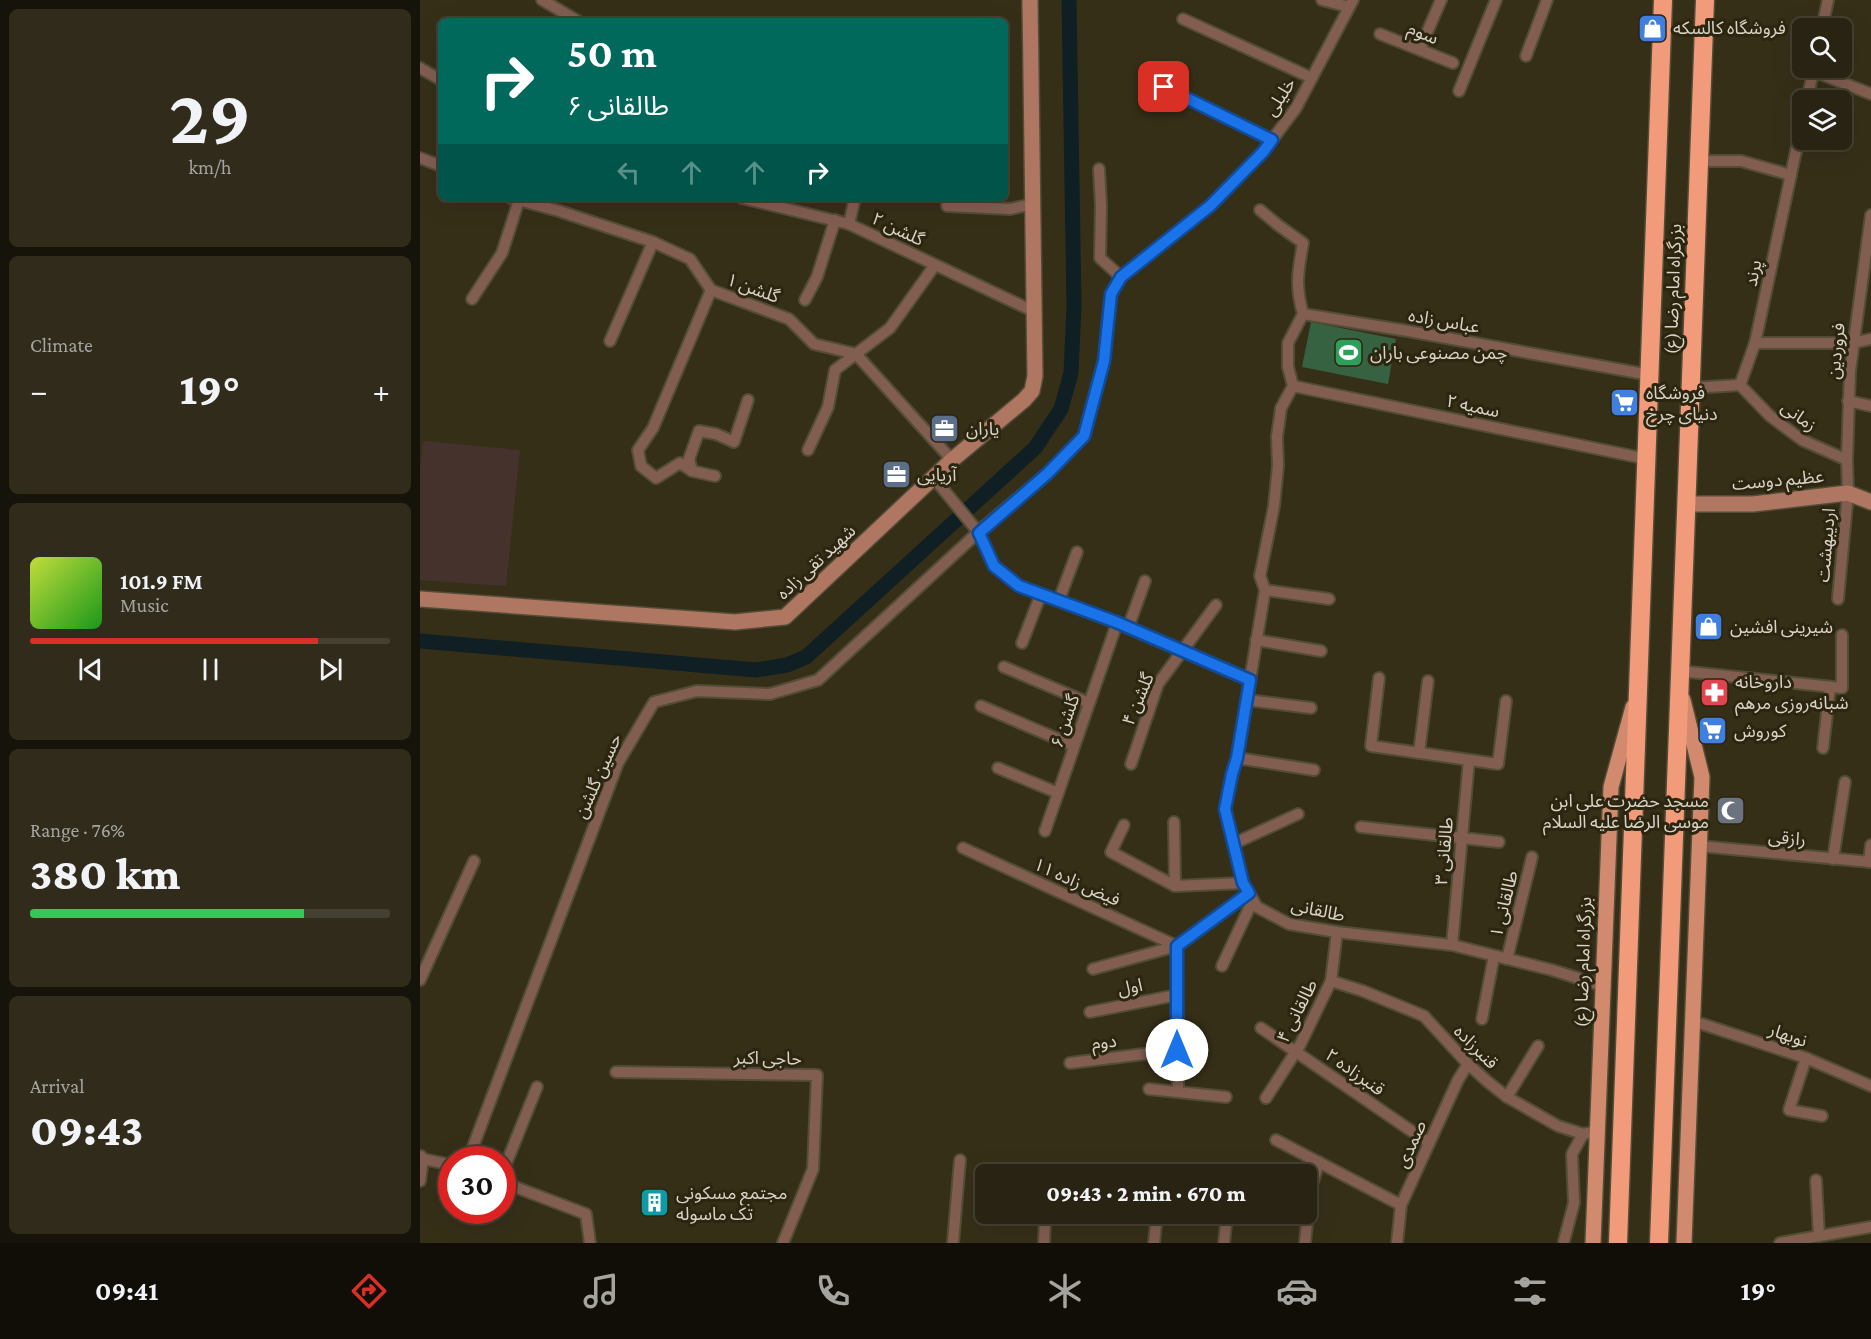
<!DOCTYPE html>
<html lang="en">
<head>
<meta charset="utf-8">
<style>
	body { margin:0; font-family:"Crimson Pro","Noto Sans Arabic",serif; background:#302b1b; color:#f1f3f6; height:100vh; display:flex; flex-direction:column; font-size:22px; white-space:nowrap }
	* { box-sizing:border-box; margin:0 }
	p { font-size:20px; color:#a5a49f }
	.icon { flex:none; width:33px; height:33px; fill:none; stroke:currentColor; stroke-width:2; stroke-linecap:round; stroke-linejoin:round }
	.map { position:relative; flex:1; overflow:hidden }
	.drawer { display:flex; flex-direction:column; gap:9px; padding:9px; background:#16130a; width:420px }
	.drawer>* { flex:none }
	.hud { position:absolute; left:18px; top:18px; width:570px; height:183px; border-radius:9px; box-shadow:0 6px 24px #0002,0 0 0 2px #444032; background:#00695c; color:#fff; overflow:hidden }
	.tools { position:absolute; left:1372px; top:18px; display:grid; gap:12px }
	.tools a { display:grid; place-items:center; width:60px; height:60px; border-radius:9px; background:#282312; box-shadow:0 6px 24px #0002,0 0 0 2px #444032; font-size:30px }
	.speed { position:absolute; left:18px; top:1146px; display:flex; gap:12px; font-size:30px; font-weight:700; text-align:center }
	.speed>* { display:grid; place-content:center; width:78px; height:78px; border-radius:50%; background:#282312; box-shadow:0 6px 24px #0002,0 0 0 2px #444032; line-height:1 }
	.speed .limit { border:9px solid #d22; background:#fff; color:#111 }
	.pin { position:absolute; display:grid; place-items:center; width:51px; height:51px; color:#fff; margin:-26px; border-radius:12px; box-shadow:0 3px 9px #0006 }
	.me { position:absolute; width:66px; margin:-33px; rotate:0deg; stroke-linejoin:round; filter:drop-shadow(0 0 4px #0008) }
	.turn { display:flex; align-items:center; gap:21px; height:126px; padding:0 30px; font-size:27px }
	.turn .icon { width:78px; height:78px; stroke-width:2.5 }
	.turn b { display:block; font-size:42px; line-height:51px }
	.lanes { display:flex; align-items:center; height:57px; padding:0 30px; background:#0003; justify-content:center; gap:30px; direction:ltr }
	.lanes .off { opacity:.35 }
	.big { font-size:45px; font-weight:800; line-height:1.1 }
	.drawer .widget { flex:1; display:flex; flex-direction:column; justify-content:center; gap:9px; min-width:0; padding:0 21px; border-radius:9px; background:#302b1b }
	.drawer .dial { align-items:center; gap:0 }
	.dial b { font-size:78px; line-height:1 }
	.song { display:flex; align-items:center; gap:18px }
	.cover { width:72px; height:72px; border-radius:9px; background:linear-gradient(135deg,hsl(70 70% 55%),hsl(120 70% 35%)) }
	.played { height:6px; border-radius:3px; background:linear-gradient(90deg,#d93025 80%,#444032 80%) }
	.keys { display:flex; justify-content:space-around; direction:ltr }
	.heat { display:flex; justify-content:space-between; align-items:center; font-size:33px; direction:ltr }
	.charge { height:9px; border-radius:4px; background:linear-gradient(90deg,#34c759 76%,#444032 0) }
	.trip { position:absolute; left:555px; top:1164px; width:342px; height:60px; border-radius:9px; background:#282312; box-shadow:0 6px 24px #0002,0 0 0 2px #444032; font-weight:800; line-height:60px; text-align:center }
	.tab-bar { display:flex; height:96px; justify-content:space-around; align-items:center; background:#100e07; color:#a5a49f }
	.tab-bar .icon { width:42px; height:42px }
	.tab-bar .current { color:#d93025 }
	.tab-bar b { font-size:27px; color:#f1f3f6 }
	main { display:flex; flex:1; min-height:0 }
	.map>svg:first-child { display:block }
	.commercial { fill:#45322c }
	.green { fill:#376242 }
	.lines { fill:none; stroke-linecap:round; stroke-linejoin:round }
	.canal { stroke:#101f24; stroke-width:15 }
	.street-casing { stroke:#534d38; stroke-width:14 }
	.secondary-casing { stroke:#534d38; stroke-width:18 }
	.primary-casing { stroke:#534d38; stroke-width:18 }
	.highway-casing { stroke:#534d38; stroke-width:21 }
	.street { stroke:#825e51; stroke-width:10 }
	.secondary { stroke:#af7762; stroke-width:15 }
	.primary { stroke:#d28a6f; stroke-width:15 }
	.highway { stroke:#f19b7b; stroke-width:18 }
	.route-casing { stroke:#114b97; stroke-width:15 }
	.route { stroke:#1a73e8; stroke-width:10 }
	.labels { text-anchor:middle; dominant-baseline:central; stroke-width:6; stroke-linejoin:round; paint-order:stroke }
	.poi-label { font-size:18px; fill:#d9d4c7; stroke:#2c250f; text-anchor:start }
	.street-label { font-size:18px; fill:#d9d4c7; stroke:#2c250f }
</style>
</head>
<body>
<main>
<section class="drawer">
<div class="widget dial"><b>29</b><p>km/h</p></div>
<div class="widget"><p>Climate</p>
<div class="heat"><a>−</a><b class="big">19°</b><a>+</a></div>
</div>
<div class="widget">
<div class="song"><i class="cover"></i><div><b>101.9 FM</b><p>Music</p></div></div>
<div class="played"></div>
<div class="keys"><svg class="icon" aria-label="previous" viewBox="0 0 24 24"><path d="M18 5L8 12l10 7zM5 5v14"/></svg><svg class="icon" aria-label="pause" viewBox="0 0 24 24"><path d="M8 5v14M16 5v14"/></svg><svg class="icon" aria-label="next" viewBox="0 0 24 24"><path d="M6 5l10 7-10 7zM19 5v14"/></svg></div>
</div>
<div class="widget"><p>Range · 76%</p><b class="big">380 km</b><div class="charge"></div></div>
<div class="widget"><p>Arrival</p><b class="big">09:43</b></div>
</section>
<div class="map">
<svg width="1451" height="1243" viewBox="0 0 1451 1243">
	<rect width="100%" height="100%" fill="#362f18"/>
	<path class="commercial" d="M 3,441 L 100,450 L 86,586 L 0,580 L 0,471 Z"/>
	<path class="green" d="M 891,322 L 976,339 L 968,384 L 882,367 Z"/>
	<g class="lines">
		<path class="canal" d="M 0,641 L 336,670 L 367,665 L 386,657 L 615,448 L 641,409 L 651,373 L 654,306 L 649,0"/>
		<defs>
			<g id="street">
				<path d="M 122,0 L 158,21"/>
				<path d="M 902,0 L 929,7"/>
				<path d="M 763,19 L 892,78"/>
				<path d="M 1402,28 L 1408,0"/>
				<path d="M 960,34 L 1033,63"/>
				<path d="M 1000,49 L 1021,0"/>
				<path d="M 1106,56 L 1127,0"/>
				<path d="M 0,68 L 21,80"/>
				<path d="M 1393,71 L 1451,94"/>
				<path d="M 744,87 L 852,140"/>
				<path d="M 1039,91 L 1076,0"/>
				<path d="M 1387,100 L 1394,68"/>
				<path d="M 0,158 L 21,166"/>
				<path d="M 1279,161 L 1321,161 L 1371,175"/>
				<path d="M 679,169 L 681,206 L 680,258 L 701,277"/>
				<path d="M 91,198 L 139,211 L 233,242 L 270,259 L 291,290 L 369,319 L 394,344 L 436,354 L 532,460"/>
				<path d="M 322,198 L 429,224 L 613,311"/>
				<path d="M 527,206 L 590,209 L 613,204"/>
				<path d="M 840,210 L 858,225 L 883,243 C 878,271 875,286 883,314 L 868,343 L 868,367 L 873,386 L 861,408 L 857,437 L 858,466 L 854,506 L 840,576 L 845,590 L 817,758 L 812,774 L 805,809 L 823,883 L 837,907 L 869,924 L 917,932 L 1032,945 L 1132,970 L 1183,986"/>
				<path d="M 429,224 L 435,198"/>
				<path d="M 291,290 L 233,428 L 218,450 L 221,466 L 236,478 L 260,463 L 272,471 L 295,476"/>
				<path d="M 52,299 L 82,253 L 99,200"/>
				<path d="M 385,300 L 397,277 L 415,220"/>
				<path d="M 883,314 L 988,331 L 1230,375"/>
				<path d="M 190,341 L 233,242"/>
				<path d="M 1335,343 L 1433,343 L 1451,339"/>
				<path d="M 1320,385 L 1350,416 L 1382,440 L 1427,460"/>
				<path d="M 873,386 L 1227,459"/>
				<path d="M 1271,388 L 1320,385 L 1335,343 L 1383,118"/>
				<path d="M 1428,401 L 1451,406"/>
				<path d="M 388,450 L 408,407 L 415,370 L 470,328 L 515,265"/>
				<path d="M 272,471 L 269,459 L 279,431 L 296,434 L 314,442 L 328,400"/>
				<path d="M 514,478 L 559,533 L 574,566 L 599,586 L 697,623 L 830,680"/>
				<path d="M 845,590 L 909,599"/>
				<path d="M 1418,599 L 1428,493 L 1427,460 L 1430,371 L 1451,215"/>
				<path d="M 639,600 L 657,552"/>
				<path d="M 708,628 L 725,581"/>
				<path d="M 836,640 L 901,651"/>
				<path d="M 602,643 L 621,594"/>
				<path d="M 584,667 L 669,703"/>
				<path d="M 1260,671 L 1422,688 L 1422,635"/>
				<path d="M 959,678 L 951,746 L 1078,764 L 1086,701"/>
				<path d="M 827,700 L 891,708"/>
				<path d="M 561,706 L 654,746"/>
				<path d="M 1403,748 L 1410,687"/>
				<path d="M 999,753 L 1008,681"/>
				<path d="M 817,758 L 894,770"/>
				<path d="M 711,764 L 738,684 L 796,605"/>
				<path d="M 578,768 L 638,793"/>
				<path d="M 754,822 L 755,886"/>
				<path d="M 704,825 L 691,852 L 755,886 L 823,883"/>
				<path d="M 941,827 L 1079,842"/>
				<path d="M 625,831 L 697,623"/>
				<path d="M 813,844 L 878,814"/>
				<path d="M 1279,846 L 1451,862"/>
				<path d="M 543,848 L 757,946"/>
				<path d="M 1413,859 L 1425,782"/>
				<path d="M 1449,862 L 1451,845"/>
				<path d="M 1032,945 L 1049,760"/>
				<path d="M 1087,959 L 1112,857"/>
				<path d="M 802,966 L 833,900"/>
				<path d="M 673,969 L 757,946"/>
				<path d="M 0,980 L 54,861"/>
				<path d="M 911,981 L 943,991 L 1004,1016 L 1048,1064 L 1068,1082 L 1087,1097 L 1138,1126 L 1163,1134 L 1178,1131"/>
				<path d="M 670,1012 L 757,995"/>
				<path d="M 1062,1019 L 1074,956"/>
				<path d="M 1272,1023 L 1282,1024 L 1386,1058 L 1451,1086"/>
				<path d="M 841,1028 L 1009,1143"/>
				<path d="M 1386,1058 L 1369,1110 L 1402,1116"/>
				<path d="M 650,1063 L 757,1050"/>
				<path d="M 196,1072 L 397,1075 L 393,1169 L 363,1243"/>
				<path d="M 729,1089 L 806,1097"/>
				<path d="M 758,1092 L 757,946 L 829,893"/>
				<path d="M 1087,1097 L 1118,1046"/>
				<path d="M 846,1098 L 880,1045 L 911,981 L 917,932"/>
				<path d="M 856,1140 L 981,1205"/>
				<path d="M 0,1160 L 3,1159 L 32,1165"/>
				<path d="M 48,1160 L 198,763 L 234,702 L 277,691 L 350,694 L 398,680 L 566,525 L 628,473 L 664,436 L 684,361 L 691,294 L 701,277 L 790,206 L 843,152 L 876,108 L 933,0"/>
				<path d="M 653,1171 L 717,1174"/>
				<path d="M 82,1174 L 117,1087"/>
				<path d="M 1396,1180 L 1399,1236"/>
				<path d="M 0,1181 L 3,1159 L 1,1156"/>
				<path d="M 82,1182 L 166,1214 L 170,1243"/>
				<path d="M 1144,1241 L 1154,1203 L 1152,1154 L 1163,1134"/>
				<path d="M 533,1243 L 540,1160"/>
				<path d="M 624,1243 L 625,1220"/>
				<path d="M 734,1243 L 737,1214"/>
				<path d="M 804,1243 L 807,1214"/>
				<path d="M 885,1243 L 890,1191 L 899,1162"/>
				<path d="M 977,1243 L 981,1205 L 1038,1080 L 1048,1064"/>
				<path d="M 1360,1243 L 1451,1227"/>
			</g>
			<g id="secondary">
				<path d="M 1266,504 L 1333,504 L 1428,493 L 1451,502"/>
				<path d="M 0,599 L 315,622 L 365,617 L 532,460 L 604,400 L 612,391 L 615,376 L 610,0"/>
			</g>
			<g id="primary">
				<path d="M 1263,700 L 1282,777 L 1264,1243"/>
				<path d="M 1173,1243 L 1191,787 L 1213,707"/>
			</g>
			<g id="highway">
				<path d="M 1198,1243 L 1243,0"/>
				<path d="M 1239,1243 L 1285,0"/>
			</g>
		</defs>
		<use href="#street" class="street-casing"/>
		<use href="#secondary" class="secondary-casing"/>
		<use href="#primary" class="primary-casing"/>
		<use href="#highway" class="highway-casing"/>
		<use href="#street" class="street"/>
		<use href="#secondary" class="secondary"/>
		<use href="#primary" class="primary"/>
		<use href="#highway" class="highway"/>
	</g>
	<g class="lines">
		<defs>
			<path id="route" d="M 744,87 L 852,140 L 843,152 L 790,206 L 701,277 L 691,294 L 684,361 L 664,436 L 628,473 L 559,533 L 574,566 L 599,586 L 696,622 L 830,680 L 817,758 L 812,774 L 805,809 L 823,883 L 829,893 L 757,946 L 757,1050"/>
		</defs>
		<use href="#route" class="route-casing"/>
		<use href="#route" class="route"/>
	</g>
	<defs>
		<symbol id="shop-square" viewBox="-11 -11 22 22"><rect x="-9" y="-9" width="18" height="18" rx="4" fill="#3f7fe0" stroke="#2c250f"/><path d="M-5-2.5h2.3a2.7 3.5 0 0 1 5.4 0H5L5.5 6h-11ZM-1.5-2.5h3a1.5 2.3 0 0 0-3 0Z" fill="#fff"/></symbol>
		<symbol id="stadium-square" viewBox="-11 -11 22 22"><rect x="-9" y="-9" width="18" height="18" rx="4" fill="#2e9e5b" stroke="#2c250f"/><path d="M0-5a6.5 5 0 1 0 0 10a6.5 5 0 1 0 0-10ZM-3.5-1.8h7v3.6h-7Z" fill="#fff"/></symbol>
		<symbol id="supermarket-square" viewBox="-11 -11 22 22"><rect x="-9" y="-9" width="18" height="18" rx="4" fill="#3f7fe0" stroke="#2c250f"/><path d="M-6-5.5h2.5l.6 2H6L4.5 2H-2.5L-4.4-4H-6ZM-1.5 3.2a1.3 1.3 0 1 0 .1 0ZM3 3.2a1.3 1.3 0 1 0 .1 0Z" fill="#fff"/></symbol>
		<symbol id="office-square" viewBox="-11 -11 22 22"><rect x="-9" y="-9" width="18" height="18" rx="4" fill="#5c6f8a" stroke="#2c250f"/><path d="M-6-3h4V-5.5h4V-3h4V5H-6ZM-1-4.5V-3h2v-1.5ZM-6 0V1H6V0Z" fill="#fff"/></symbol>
		<symbol id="pharmacy-square" viewBox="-11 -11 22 22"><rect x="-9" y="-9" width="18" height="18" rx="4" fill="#e0444e" stroke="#2c250f"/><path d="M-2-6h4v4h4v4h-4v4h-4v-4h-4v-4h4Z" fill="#fff"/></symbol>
		<symbol id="mosque-square" viewBox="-11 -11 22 22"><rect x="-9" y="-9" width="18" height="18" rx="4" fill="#6b7280" stroke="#2c250f"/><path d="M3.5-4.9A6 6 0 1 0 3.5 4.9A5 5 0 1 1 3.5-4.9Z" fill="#fff"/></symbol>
		<symbol id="building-square" viewBox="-11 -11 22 22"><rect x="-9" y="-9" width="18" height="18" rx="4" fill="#0f9aa8" stroke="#2c250f"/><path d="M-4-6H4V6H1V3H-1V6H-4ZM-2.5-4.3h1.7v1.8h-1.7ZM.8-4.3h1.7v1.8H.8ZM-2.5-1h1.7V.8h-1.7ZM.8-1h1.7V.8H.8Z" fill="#fff"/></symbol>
	</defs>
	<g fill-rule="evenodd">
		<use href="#shop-square" x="1216" y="12" width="33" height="33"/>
		<use href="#stadium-square" x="912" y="336" width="33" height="33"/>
		<use href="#supermarket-square" x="1188" y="386" width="33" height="33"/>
		<use href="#office-square" x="508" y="412" width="33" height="33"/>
		<use href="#office-square" x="460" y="458" width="33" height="33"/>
		<use href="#shop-square" x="1272" y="610" width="33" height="33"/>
		<use href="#pharmacy-square" x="1278" y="676" width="33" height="33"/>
		<use href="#supermarket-square" x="1276" y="714" width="33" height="33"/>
		<use href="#mosque-square" x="1294" y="794" width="33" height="33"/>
		<use href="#building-square" x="218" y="1186" width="33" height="33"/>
	</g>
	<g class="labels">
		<g class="poi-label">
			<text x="1253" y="28">فروشگاه کالسکه</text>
			<text x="950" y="353">چمن مصنوعی باران</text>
			<text x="1226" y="393">فروشگاه<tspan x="1226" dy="21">دنیای چرخ</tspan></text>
			<text x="546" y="429">یاران</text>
			<text x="497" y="475">آریایی</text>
			<text x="1310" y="627">شیرینی افشین</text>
			<text x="1315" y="682">داروخانه<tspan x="1315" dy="21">شبانه‌روزی مرهم</tspan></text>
			<text x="1314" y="731">کوروش</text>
			<text x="1289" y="801" text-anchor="end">مسجد حضرت علی ابن<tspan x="1289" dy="21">موسی الرضا علیه السلام</tspan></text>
			<text x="256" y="1193">مجتمع مسکونی<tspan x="256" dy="21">تک ماسوله</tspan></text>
		</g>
		<g class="street-label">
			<text transform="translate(1003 33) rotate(22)">سوم</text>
			<text transform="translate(860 97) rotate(-57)">خلیلی</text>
			<text transform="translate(478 229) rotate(25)">گلشن ۲</text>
			<text transform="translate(1333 273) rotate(-78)">پرند</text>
			<text transform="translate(333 288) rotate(20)">گلشن ۱</text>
			<text transform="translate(1253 289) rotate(-88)">بزرگراه امام رضا (ع)</text>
			<text transform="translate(1024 321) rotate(10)">عباس زاده</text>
			<text transform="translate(1416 351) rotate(-84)">فروردین</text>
			<text transform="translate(1053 406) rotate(12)">سمیه ۲</text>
			<text transform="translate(1379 416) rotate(36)">زمانی</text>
			<text transform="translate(1358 480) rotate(-5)">عظیم دوست</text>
			<text transform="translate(1406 545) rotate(-85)">اردیبهشت</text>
			<text transform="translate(396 562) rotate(-43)">شهید تقی زاده</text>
			<text transform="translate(718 699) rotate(-67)">گلشن ۴</text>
			<text transform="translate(645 721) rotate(-71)">گلشن ۶</text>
			<text transform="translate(178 776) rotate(-66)">حسین گلشن</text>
			<text transform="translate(1367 838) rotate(5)">رازقی</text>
			<text transform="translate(1024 851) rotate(-85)">طالقانی ۳</text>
			<text transform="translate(657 882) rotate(24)">فیض زاده ۱۱</text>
			<text transform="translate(1084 904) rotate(-76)">طالقانی ۱</text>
			<text transform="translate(898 910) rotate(12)">طالقانی</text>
			<text transform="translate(1163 962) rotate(-88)">بزرگراه امام رضا (ع)</text>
			<text transform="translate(710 987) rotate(-11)">اول</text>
			<text transform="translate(877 1011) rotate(-63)">طالقانی ۴</text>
			<text transform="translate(1368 1035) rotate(19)">نوبهار</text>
			<text transform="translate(684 1042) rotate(-7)">دوم</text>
			<text transform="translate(1056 1047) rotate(45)">قنبرزاده</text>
			<text transform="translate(348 1058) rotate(1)">حاجی اکبر</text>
			<text transform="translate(935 1072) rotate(35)">قنبرزاده ۲</text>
			<text transform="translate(991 1144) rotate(-66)">صمدی</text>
		</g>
	</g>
</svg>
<div class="tools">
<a><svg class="icon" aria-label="search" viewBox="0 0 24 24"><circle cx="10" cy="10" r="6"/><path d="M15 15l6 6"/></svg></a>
<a><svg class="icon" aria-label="layers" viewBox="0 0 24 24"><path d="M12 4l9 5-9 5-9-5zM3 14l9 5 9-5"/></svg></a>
</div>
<div class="speed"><div class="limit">30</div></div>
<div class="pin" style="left:744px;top:87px;background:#d93025"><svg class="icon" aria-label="arrive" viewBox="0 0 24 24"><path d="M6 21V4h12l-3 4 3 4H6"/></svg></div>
<svg class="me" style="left:757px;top:1050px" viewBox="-20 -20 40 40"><circle r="19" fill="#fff"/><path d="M0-13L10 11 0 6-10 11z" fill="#1a73e8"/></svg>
<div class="trip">09:43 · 2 min · 670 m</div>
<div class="hud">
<div class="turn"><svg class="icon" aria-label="right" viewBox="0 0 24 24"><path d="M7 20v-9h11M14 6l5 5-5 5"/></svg><div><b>50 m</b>طالقانی ۶</div></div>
<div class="lanes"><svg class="icon off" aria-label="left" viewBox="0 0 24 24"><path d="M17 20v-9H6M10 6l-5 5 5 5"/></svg><svg class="icon off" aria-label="ahead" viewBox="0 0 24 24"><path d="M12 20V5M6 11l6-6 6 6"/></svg><svg class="icon off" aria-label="ahead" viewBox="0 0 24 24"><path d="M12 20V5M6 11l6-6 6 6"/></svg><svg class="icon" aria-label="right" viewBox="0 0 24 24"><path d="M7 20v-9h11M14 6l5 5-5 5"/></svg></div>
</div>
</div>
</main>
<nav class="tab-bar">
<b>09:41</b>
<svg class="icon current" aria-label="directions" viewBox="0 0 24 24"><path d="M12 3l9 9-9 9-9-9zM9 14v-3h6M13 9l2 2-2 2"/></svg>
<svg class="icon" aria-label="music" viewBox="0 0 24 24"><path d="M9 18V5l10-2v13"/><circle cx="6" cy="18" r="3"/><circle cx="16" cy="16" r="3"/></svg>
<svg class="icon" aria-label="phone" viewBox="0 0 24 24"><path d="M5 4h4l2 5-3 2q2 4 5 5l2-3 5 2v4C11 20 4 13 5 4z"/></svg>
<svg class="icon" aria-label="climate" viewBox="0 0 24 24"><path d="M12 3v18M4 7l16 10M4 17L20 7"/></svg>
<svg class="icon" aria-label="car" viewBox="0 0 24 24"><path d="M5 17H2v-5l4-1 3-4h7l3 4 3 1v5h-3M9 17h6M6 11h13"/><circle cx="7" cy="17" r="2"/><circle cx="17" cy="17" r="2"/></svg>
<svg class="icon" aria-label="filters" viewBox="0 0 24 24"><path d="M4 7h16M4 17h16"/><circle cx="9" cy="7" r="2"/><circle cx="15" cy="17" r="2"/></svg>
<b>19°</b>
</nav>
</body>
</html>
